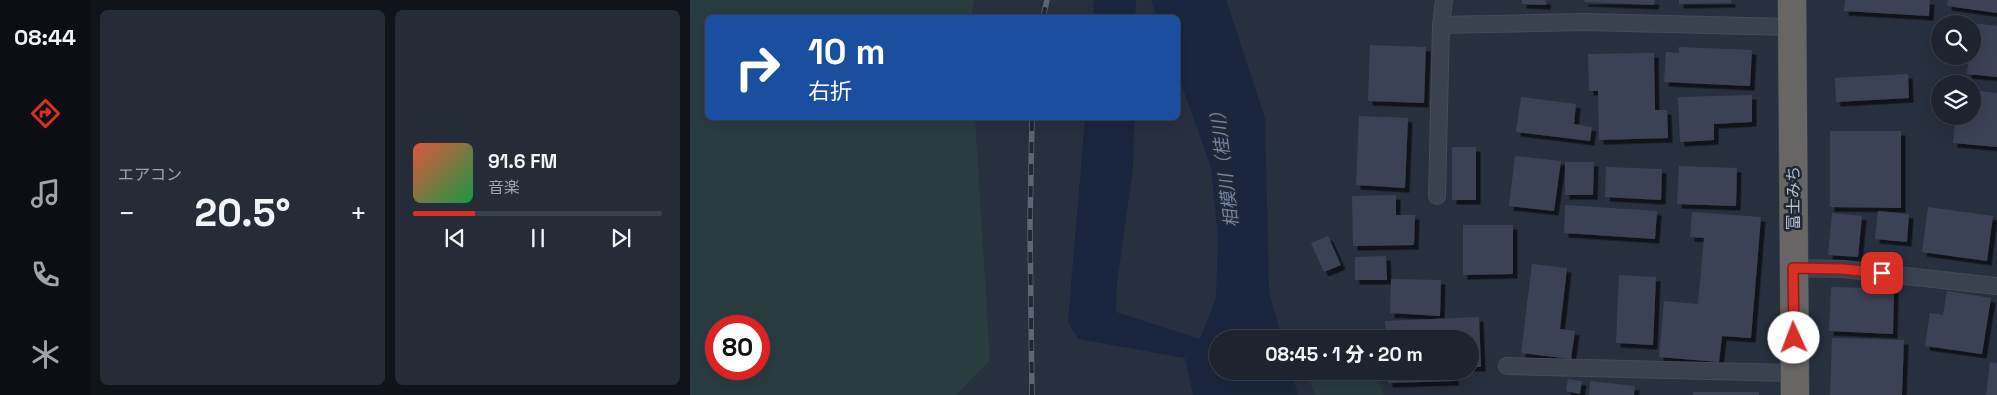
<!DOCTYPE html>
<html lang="ja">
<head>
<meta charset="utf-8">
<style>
	body { margin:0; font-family:"Space Grotesk","Noto Sans JP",sans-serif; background:#252c37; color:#f1f3f6; height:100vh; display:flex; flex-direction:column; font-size:19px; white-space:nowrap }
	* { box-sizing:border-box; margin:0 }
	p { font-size:16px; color:#a0a4aa }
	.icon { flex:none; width:28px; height:28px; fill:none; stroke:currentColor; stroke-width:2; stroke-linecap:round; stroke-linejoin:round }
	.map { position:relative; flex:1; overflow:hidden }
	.details { display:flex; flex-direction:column; gap:10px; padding:10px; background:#10141a; width:600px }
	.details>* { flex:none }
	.top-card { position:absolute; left:15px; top:15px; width:475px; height:105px; border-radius:8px; box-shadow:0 5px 20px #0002,0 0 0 1px #3b414b; background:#1a4fa0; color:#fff; overflow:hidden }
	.buttons { position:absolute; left:1241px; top:15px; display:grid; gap:10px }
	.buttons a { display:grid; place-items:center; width:50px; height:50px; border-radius:50%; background:#1d242f; box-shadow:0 5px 20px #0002,0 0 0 1px #3b414b; font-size:25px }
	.speed { position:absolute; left:15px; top:315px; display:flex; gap:10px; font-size:25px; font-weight:700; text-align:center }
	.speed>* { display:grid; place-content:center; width:65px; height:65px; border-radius:50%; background:#1d242f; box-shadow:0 5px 20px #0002,0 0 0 1px #3b414b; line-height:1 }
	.speed .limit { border:8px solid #d22; background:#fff; color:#111 }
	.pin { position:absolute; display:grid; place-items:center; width:42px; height:42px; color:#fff; margin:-21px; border-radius:10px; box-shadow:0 2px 8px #0006 }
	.me { position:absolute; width:55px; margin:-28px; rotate:358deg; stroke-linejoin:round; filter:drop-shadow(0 0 4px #0008) }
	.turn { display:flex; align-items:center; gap:18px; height:105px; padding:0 20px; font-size:22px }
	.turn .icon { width:65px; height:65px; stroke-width:2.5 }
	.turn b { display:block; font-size:35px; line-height:42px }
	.big { font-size:38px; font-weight:800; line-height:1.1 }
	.details .tile { flex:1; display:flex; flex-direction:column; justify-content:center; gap:8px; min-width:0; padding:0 18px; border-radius:8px; background:#252c37 }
	.song { display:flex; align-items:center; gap:15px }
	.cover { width:60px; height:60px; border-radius:8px; background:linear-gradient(135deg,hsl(10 70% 55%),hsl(140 70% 35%)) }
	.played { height:5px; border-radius:2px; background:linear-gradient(90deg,#d93025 25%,#3b414b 25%) }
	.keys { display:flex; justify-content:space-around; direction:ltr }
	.heat { display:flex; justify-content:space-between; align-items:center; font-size:28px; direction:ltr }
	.details .tiles { flex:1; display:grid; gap:10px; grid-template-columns:repeat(2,1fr) }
	.trip { position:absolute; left:519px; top:330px; width:270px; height:50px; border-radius:25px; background:#1d242f; box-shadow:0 5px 20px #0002,0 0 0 1px #3b414b; font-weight:800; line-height:50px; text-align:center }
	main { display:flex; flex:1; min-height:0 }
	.tabs { display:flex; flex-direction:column; width:90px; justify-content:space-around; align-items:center; background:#0c0e13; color:#a0a4aa }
	.tabs .icon { width:35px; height:35px }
	.tabs .current { color:#d93025 }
	.tabs b { font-size:22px; color:#f1f3f6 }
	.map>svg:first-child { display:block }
	.green { fill:#293c40; fill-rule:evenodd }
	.water { fill:#1a263d }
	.building { fill:#3a4355; filter:url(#shadow) }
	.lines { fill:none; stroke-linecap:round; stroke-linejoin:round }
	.service-casing { stroke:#454b59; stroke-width:18 }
	.trunk-casing { stroke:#464d5a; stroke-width:29 }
	.service { stroke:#3b424f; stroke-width:16 }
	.trunk { stroke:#676664; stroke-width:28 }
	.rail-casing { stroke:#5e6676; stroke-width:5.5 }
	.rail { stroke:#202735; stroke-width:4; stroke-dasharray:11; stroke-linecap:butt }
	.route-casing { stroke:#8d1f18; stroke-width:12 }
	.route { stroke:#d93025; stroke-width:9 }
	.labels { text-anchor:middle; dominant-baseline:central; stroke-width:5; stroke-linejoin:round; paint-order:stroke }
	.street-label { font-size:16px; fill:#b8bdca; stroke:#202735 }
	.water-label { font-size:18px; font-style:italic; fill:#7385a6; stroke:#202735 }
</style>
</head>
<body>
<main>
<nav class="tabs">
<b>08:44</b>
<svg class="icon current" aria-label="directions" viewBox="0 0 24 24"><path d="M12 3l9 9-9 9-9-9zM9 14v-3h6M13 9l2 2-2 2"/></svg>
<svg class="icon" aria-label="music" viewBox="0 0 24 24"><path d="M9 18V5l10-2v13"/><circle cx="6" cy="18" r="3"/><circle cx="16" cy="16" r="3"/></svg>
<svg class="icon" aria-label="phone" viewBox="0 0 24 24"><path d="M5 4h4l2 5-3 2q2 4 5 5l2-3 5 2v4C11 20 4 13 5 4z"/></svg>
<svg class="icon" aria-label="climate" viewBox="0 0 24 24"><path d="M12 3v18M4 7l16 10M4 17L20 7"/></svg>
</nav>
<section class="details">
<div class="tiles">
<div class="tile"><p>エアコン</p>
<div class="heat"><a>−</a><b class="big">20.5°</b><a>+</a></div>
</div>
<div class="tile">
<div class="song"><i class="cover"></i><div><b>91.6 FM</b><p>音楽</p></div></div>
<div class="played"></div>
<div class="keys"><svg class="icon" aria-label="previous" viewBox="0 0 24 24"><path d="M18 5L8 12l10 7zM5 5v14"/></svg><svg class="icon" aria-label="pause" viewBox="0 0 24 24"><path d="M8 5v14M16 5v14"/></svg><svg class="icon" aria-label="next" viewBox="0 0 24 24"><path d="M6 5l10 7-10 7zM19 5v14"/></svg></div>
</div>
</div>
</section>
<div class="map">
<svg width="1307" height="395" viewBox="0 0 1307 395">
	<defs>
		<filter id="shadow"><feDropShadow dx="4.5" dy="4.5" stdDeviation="0" flood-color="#0009"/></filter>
	</defs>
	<rect width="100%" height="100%" fill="#27303f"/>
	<g class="green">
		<path d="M 0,0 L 284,0 L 281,17 L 18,18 L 18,118 L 285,118 L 300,360 L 266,395 L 0,395 ZM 26,326 L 69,326 L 69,369 L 26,369 Z"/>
		<path d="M 619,377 L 688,380 L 694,395 L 625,395 Z"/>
	</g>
	<g class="water">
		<path d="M 404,0 L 446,0 L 445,17 L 403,17 Z"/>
		<path d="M 461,0 L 536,0 L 575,118 L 579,292 L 592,339 L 528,339 L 528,371 L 601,371 L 608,395 L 503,395 L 495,358 L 388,339 L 378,322 L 395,118 L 444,118 L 443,169 L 427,283 L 426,312 L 510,339 L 526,298 L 528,239 L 521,167 L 488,75 L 488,18 L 467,17 Z"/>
	</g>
	<g class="building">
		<path d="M 832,0 L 856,0 L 856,5 L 832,4 Z"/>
		<path d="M 894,0 L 965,0 L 964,5 L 894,2 Z"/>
		<path d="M 989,0 L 1041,0 L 1041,3 L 989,4 Z"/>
		<path d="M 1155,0 L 1240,0 L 1239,16 L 1154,11 Z"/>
		<path d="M 1258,0 L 1307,0 L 1307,13 L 1257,6 Z"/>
		<path d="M 1283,23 L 1307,26 L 1307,77 L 1277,74 L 1279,56 L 1282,56 Z"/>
		<path d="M 680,45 L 736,47 L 734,103 L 678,101 Z"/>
		<path d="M 989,47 L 1062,50 L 1060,86 L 974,82 L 976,52 L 989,53 Z"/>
		<path d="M 964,53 L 965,110 L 977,110 L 978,138 L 909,140 L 908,91 L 899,91 L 898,54 Z"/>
		<path d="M 1218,74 L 1219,98 L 1146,102 L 1145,78 Z"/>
		<path d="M 1282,90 L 1307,93 L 1307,147 L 1263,143 L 1266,116 L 1282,116 Z"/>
		<path d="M 1062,95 L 1062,122 L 1024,124 L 1024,140 L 990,142 L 988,97 Z"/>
		<path d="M 831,97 L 886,104 L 884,124 L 902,127 L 900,141 L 826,132 Z"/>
		<path d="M 669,116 L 718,118 L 715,188 L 666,185 Z"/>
		<path d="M 1140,131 L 1211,131 L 1211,208 L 1140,207 Z"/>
		<rect x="762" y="147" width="24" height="53"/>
		<path d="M 825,156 L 871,161 L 864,211 L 819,206 Z"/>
		<path d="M 875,162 L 904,162 L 903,195 L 875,195 Z"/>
		<path d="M 989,166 L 1047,168 L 1046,206 L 987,204 Z"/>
		<path d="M 916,167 L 972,169 L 971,200 L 915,197 Z"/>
		<path d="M 706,195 L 706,215 L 725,215 L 724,245 L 663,246 L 662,196 Z"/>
		<path d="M 875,205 L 967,211 L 965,239 L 874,233 Z"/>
		<path d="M 1238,207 L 1303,216 L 1297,261 L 1232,252 Z"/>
		<path d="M 1188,211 L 1219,214 L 1217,242 L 1185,239 Z"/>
		<path d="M 1002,212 L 1071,217 L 1061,338 L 1032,336 L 1029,362 L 969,357 L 974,301 L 1008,304 L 1014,238 L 1000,237 Z"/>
		<path d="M 1142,213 L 1172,216 L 1168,257 L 1138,255 Z"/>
		<path d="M 773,225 L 823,225 L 823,274 L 773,275 Z"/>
		<path d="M 638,236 L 651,265 L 634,272 L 621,243 Z"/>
		<path d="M 696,256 L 697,280 L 665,280 L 665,257 Z"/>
		<path d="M 842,264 L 877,268 L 870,329 L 885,331 L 881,359 L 831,353 Z"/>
		<path d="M 929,275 L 966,277 L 963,345 L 926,343 Z"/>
		<path d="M 701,279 L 751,280 L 750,316 L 700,313 Z"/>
		<path d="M 1141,287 L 1204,289 L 1203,334 L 1139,331 Z"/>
		<path d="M 1257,291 L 1301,298 L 1292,354 L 1235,346 L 1240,313 L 1253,315 Z"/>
		<path d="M 789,317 L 791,367 L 780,367 L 780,339 L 696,339 L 695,321 Z"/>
		<rect x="664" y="334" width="21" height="5"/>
		<path d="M 1142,338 L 1214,340 L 1212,395 L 1140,395 Z"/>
		<path d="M 1300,362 L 1307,363 L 1307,395 L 1296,395 Z"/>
		<path d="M 697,371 L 764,371 L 764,381 L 698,383 Z"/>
		<path d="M 878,379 L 892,381 L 890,394 L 876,391 Z"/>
		<path d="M 900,381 L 945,386 L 944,395 L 899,395 Z"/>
		<rect x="1003" y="392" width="66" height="3"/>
	</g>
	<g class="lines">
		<defs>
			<g id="service">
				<path d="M 754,0 L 751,25 L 894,22 L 1103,27"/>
				<path d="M 747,196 L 751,25"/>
				<path d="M 1103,268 L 1153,269 L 1307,286"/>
				<path d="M 817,366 L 1105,373"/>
			</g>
			<path id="trunk" d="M 1102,0 L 1105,395"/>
		</defs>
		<use href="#service" class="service-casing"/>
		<use href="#trunk" class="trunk-casing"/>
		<use href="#service" class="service"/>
		<use href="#trunk" class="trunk"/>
		<defs>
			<g id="rail">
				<path d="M 353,18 L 357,0"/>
				<path d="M 342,395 L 340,226 L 342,118"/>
			</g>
		</defs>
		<use href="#rail" class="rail-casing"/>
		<use href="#rail" class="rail"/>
	</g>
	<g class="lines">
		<defs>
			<path id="route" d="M 1104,338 L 1103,268 L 1153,269 L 1192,273"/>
		</defs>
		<use href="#route" class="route-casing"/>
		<use href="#route" class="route"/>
	</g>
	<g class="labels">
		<g class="street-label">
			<text transform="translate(1103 198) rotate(-90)">富士みち</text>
		</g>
		<g class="water-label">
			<text transform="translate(534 165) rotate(-97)">相模川（桂川）</text>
		</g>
	</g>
</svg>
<div class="buttons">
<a><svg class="icon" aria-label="search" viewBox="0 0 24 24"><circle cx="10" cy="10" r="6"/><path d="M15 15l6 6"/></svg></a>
<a><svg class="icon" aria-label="layers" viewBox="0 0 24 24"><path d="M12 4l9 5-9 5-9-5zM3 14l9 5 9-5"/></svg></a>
</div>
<div class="speed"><div class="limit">80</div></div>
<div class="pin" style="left:1192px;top:273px;background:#d93025"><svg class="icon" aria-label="arrive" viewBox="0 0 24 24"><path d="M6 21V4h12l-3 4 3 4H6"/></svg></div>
<svg class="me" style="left:1104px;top:338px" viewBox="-20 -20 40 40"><circle r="19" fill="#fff"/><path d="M0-13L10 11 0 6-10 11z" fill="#d93025"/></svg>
<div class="trip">08:45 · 1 分 · 20 m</div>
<div class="top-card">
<div class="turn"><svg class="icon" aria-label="right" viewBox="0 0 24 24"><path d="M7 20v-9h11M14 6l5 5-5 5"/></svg><div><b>10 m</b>右折</div></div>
</div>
</div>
</main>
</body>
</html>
